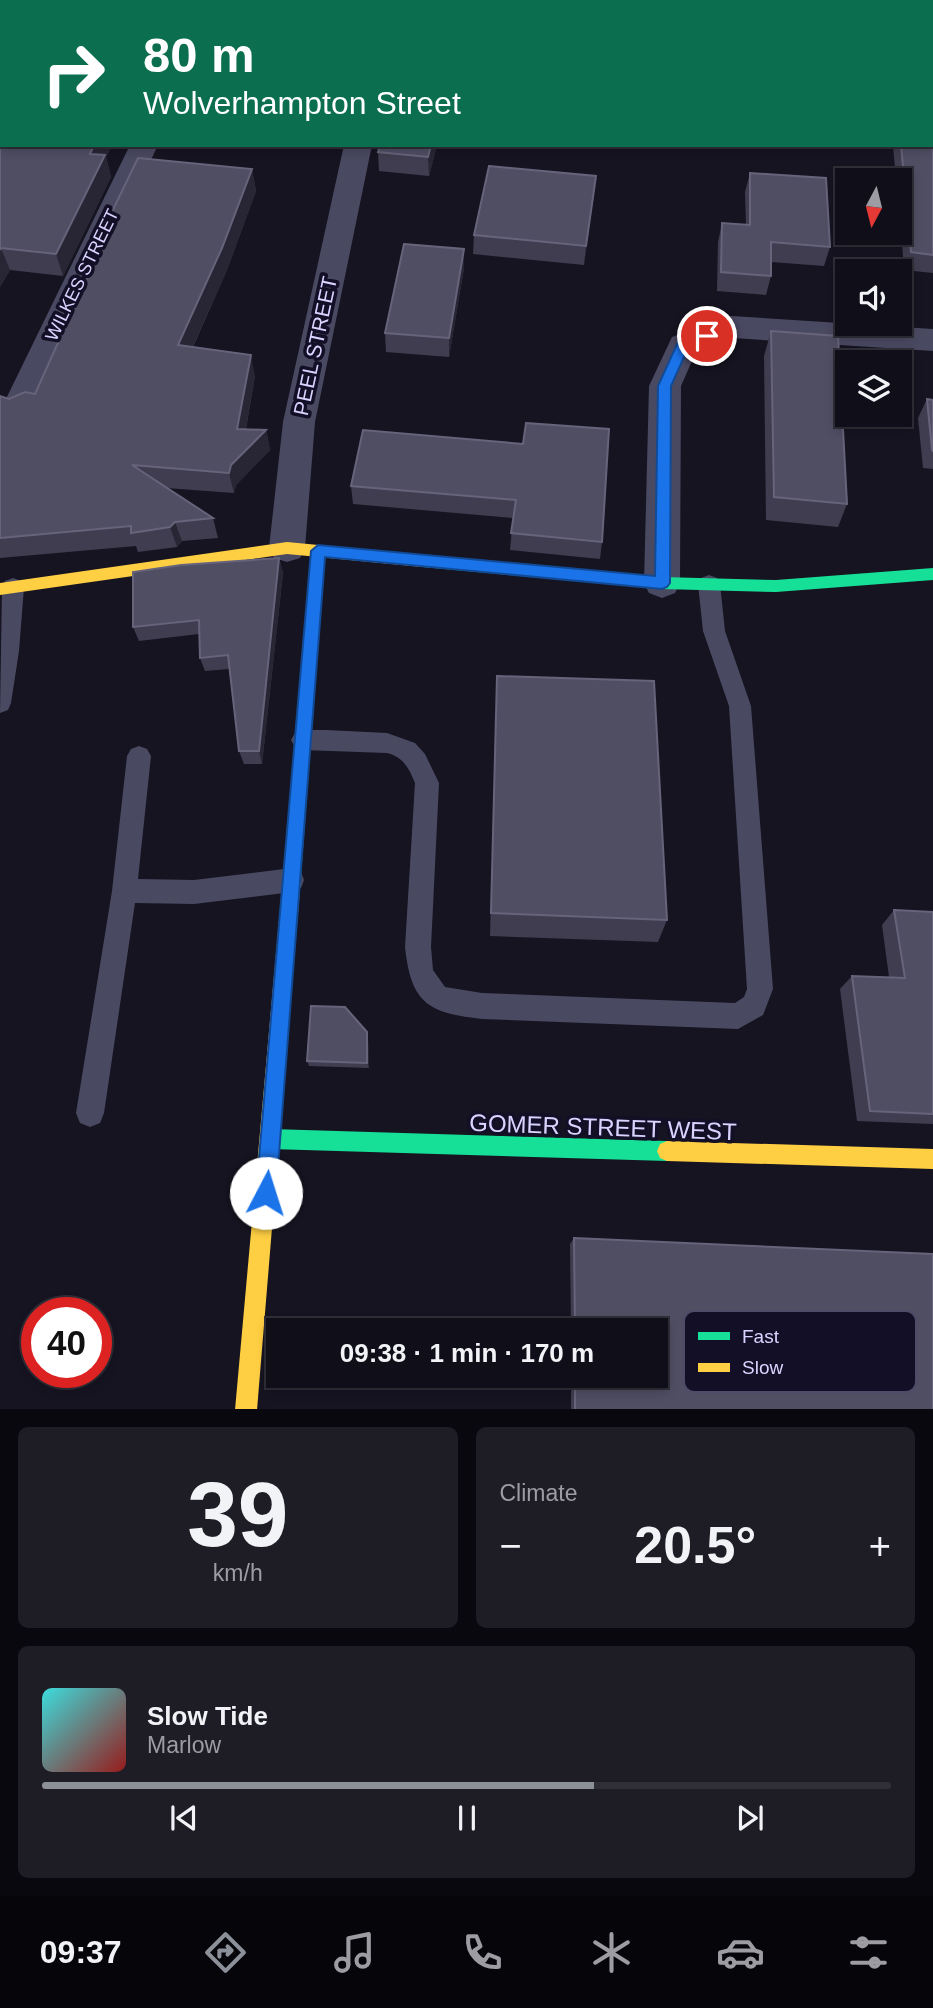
<!DOCTYPE html>
<html lang="en">
<head>
<meta charset="utf-8">
<style>
	body { margin:0; font-family:Arial,sans-serif; background:#1e1d26; color:#f1f3f6; height:100vh; display:flex; flex-direction:column; font-size:26px; white-space:nowrap }
	* { box-sizing:border-box; margin:0 }
	p { font-size:23px; color:#9c9ca2 }
	.icon { flex:none; width:38px; height:38px; fill:none; stroke:currentColor; stroke-width:2; stroke-linecap:round; stroke-linejoin:round }
	.map { position:relative; height:1409px; overflow:hidden }
	.panel { display:flex; flex-direction:column; gap:18px; padding:18px; background:#09080e; flex:1 }
	.panel>* { flex:none }
	.banner { position:absolute; left:0px; top:0px; width:934px; height:147px; box-shadow:0 4px 10px #0003,0 0 0 2px #302f38; background:#0b6e4f; color:#fff; overflow:hidden }
	.needle { width:46px; rotate:187deg }
	.controls { position:absolute; left:835px; top:168px; display:grid; gap:14px }
	.controls a { display:grid; place-items:center; width:77px; height:77px; border-radius:0px; background:#100f19; box-shadow:0 4px 10px #0003,0 0 0 2px #302f38; font-size:35px }
	.speed { position:absolute; left:21px; top:1297px; display:flex; gap:14px; font-size:35px; font-weight:700; text-align:center }
	.speed>* { display:grid; place-content:center; width:91px; height:91px; border-radius:50%; background:#100f19; box-shadow:0 4px 10px #0003,0 0 0 2px #302f38; line-height:1 }
	.speed .limit { border:10px solid #d22; background:#fff; color:#111 }
	.pin { position:absolute; display:grid; place-items:center; width:60px; height:60px; color:#fff; margin:-30px; border:4px solid #fff; border-radius:50%; box-shadow:0 2px 7px #0007 }
	.me { position:absolute; width:77px; margin:-38px; rotate:5deg; stroke-linejoin:round; filter:drop-shadow(0 0 5px #0008) }
	.turn { display:flex; align-items:center; gap:24px; height:147px; padding:0 28px; font-size:32px }
	.turn .icon { width:91px; height:91px; stroke-width:2.5 }
	.turn b { display:block; font-size:49px; line-height:60px }
	.big { font-size:52px; font-weight:700; line-height:1.1 }
	.panel .tile { flex:1; display:flex; flex-direction:column; justify-content:center; gap:10px; min-width:0; padding:0 24px; border-radius:10px; background:#1e1d26 }
	.panel .dial { align-items:center; gap:0 }
	.dial b { font-size:91px; line-height:1 }
	.song { display:flex; align-items:center; gap:21px }
	.cover { width:84px; height:84px; border-radius:10px; background:linear-gradient(135deg,hsl(180 70% 55%),hsl(0 70% 35%)) }
	.played { height:7px; border-radius:4px; background:linear-gradient(90deg,#8c9099 65%,#302f38 65%) }
	.keys { display:flex; justify-content:space-around; direction:ltr }
	.heat { display:flex; justify-content:space-between; align-items:center; font-size:38px; direction:ltr }
	.panel .tiles { flex:1; display:grid; gap:18px; grid-template-columns:1fr 1fr }
	.tile:last-child { grid-column:span 2 }
	.trip { position:absolute; left:266px; top:1318px; width:402px; height:70px; border-radius:0px; background:#100f19; box-shadow:0 4px 10px #0003,0 0 0 2px #302f38; font-weight:700; line-height:70px; text-align:center }
	.menu { display:flex; height:112px; justify-content:space-around; align-items:center; background:#06060a; color:#9c9ca2 }
	.menu .icon { width:49px; height:49px }
	.menu .selected { color:#8c9099 }
	.menu b { font-size:32px; color:#f1f3f6 }
	.map>svg:first-child { display:block }
	.lines { fill:none; stroke-linecap:round; stroke-linejoin:round }
	.lane { fill:#4a4962; fill-rule:evenodd }
	.street { fill:#4a4962; fill-rule:evenodd }
	.fast { fill:#16e098; fill-rule:evenodd }
	.slow { fill:#ffcf43; fill-rule:evenodd }
	.wall { fill:#403d50 }
	.shaded-wall { fill:#282635 }
	.building { fill:#504e63; stroke:#66637b; stroke-width:2 }
	.route { fill:#1a73e8; stroke:#114b97; stroke-width:2 }
	.labels { text-anchor:middle; dominant-baseline:central; stroke-width:7; stroke-linejoin:round; paint-order:stroke }
	.far-street-label { font-size:18px; fill:#d9d4ff; stroke:#130f26 }
	.street-label { font-size:21px; fill:#d9d4ff; stroke:#130f26 }
	.near-street-label { font-size:24px; fill:#d9d4ff; stroke:#130f26 }
	.key { fill:#130f26; stroke:#4e4a67; stroke-width:2 }
	.key-label { font-size:19px; fill:#d9d4ff }
</style>
</head>
<body>
<div class="map">
<svg width="933" height="1410" viewBox="0 0 933 1410">
	<rect width="100%" height="100%" fill="#161421"/>
	<g class="lines">
		<g class="lane">
			<path d="M 182,0 L 196,0 L 181,2 Z"/>
			<rect x="261" y="0" width="14" height="2"/>
			<rect x="364" y="0" width="14" height="2"/>
			<path d="M 709,575 L 717,578 L 720,584 L 725,631 L 751,706 L 773,989 L 763,1015 L 738,1029 L 482,1019 C 428,1013 411,1003 405,947 L 415,783 C 409,768 403,757 387,753 L 303,750 L 295,747 L 291,740 L 295,733 L 303,730 L 326,730 L 387,733 L 415,743 L 425,754 L 439,783 L 431,947 L 433,970 L 445,987 L 482,993 L 735,1003 L 744,997 L 747,989 L 729,706 L 703,631 L 698,584 L 701,578 Z"/>
			<path d="M 13,578 L 21,581 L 24,587 L 19,651 L 11,703 L 8,710 L 0,713 L 2,587 L 5,581 Z"/>
			<path d="M 139,746 L 147,749 L 151,756 L 138,879 L 194,880 L 292,868 L 301,872 L 304,880 L 301,888 L 292,892 L 194,904 L 135,903 L 104,1113 L 100,1123 L 90,1127 L 80,1123 L 76,1113 L 112,891 L 127,756 L 131,749 Z"/>
		</g>
		<g class="street">
			<path d="M 95,0 L 119,0 L 94,2 Z"/>
			<rect x="641" y="0" width="24" height="2"/>
			<path d="M 130,145 L 158,145 L 35,405 L 31,413 L 19,417 L 7,413 L 3,405 Z"/>
			<path d="M 344,145 L 372,145 L 315,422 L 305,548 L 300,558 L 287,562 L 274,558 L 269,548 L 283,422 Z"/>
			<path d="M 731,316 L 933,329 L 933,351 L 733,338 L 696,352 L 681,386 L 680,583 L 675,593 L 662,598 L 649,593 L 644,583 L 649,386 L 672,337 Z"/>
		</g>
		<g class="fast">
			<path d="M 318,545 L 325,551 L 301,876 L 298,882 L 292,884 L 286,882 L 283,876 L 311,551 Z"/>
			<path d="M 423,555 L 662,577 L 776,580 L 933,568 L 933,580 L 776,592 L 662,589 L 423,567 L 416,561 Z"/>
			<path d="M 271,1129 L 667,1141 L 674,1144 L 677,1151 L 674,1158 L 667,1161 L 271,1149 L 264,1146 L 261,1139 L 264,1132 Z"/>
		</g>
		<g class="slow">
			<path d="M 287,542 L 423,555 L 430,561 L 423,567 L 287,554 L 0,595 L 0,583 Z"/>
			<path d="M 292,868 L 298,870 L 301,876 L 257,1410 L 235,1410 L 283,876 L 286,870 Z"/>
			<path d="M 667,1141 L 933,1149 L 933,1169 L 667,1161 L 660,1158 L 657,1151 L 660,1144 Z"/>
		</g>
	</g>
	<g class="wall">
		<path d="M 933,38 L 933,273 L 904,270 L 900,217 L 900,180 L 896,180 L 893,145 L 933,145 Z"/>
		<path d="M 2,145 L 112,145 L 106,157 L 111,177 L 63,276 L 10,270 L 0,287 Z"/>
		<path d="M 437,145 L 429,176 L 379,171 L 378,152 Z"/>
		<path d="M 252,169 L 256,191 L 227,270 L 193,347 L 255,376 L 246,429 L 266,430 L 270,450 L 236,485 L 234,493 L 166,488 L 213,518 L 218,538 L 182,541 L 177,547 L 138,552 L 136,546 L 0,558 L 0,396 L 9,399 L 35,394 L 93,265 L 90,257 Z"/>
		<path d="M 750,173 L 830,247 L 824,266 L 771,262 L 771,276 L 766,295 L 717,291 L 718,242 L 722,223 L 746,225 L 745,192 Z"/>
		<path d="M 596,176 L 584,265 L 473,254 L 474,235 Z"/>
		<path d="M 464,268 L 449,357 L 386,352 L 385,333 Z"/>
		<path d="M 771,331 L 847,504 L 838,527 L 766,520 L 764,356 Z"/>
		<path d="M 927,399 L 933,400 L 933,469 L 923,468 L 918,418 Z"/>
		<path d="M 523,444 L 602,542 L 600,559 L 510,550 L 513,518 L 353,504 L 351,486 Z"/>
		<path d="M 279,558 L 283,573 L 262,764 L 244,764 L 239,751 L 229,669 L 205,671 L 200,658 L 199,634 L 139,641 L 133,627 Z"/>
		<path d="M 496,705 L 667,920 L 658,942 L 490,936 Z"/>
		<path d="M 894,910 L 933,912 L 933,1124 L 857,1121 L 840,989 L 852,976 L 889,977 L 882,925 Z"/>
		<path d="M 367,1032 L 368,1037 L 369,1068 L 309,1066 L 307,1061 Z"/>
		<path d="M 574,1238 L 933,1410 L 571,1410 L 571,1376 L 656,1376 L 656,1330 L 571,1330 L 570,1244 Z"/>
	</g>
	<g class="shaded-wall">
		<path d="M 68,0 L 85,0 L 84,2 L 67,2 Z"/>
		<path d="M 94,145 L 112,145 L 106,157 L 111,177 L 63,276 L 56,254 L 90,154 Z"/>
		<path d="M 431,145 L 437,145 L 429,176 L 428,157 Z"/>
		<path d="M 252,169 L 256,191 L 227,270 L 184,366 L 178,345 Z"/>
		<path d="M 596,176 L 594,195 L 584,265 L 586,246 Z"/>
		<path d="M 1,248 L 10,270 L 0,287 L 0,250 Z"/>
		<path d="M 464,249 L 464,268 L 449,357 L 449,338 Z"/>
		<path d="M 251,355 L 255,376 L 242,450 L 237,429 Z"/>
		<path d="M 266,430 L 270,450 L 236,485 L 234,493 L 229,473 L 231,465 Z"/>
		<path d="M 175,522 L 182,541 L 177,547 L 170,527 Z"/>
		<path d="M 279,558 L 283,573 L 262,764 L 259,751 Z"/>
		<path d="M 367,1032 L 368,1037 L 369,1068 L 367,1063 Z"/>
	</g>
	<g class="building">
		<path d="M 0,0 L 68,0 L 67,2 L 2,2 L 2,145 L 94,145 L 90,154 L 105,155 L 56,254 L 1,248 L 0,250 Z"/>
		<path d="M 540,0 L 587,0 L 587,2 L 539,2 Z"/>
		<path d="M 702,0 L 753,0 L 753,2 L 701,2 Z"/>
		<path d="M 933,38 L 933,255 L 911,252 L 901,145 L 933,145 Z"/>
		<path d="M 380,145 L 431,145 L 428,157 L 378,152 Z"/>
		<path d="M 138,158 L 252,169 L 222,248 L 178,345 L 251,355 L 237,429 L 266,430 L 231,465 L 229,473 L 132,465 L 213,518 L 175,522 L 170,527 L 131,533 L 131,526 L 0,538 L 0,396 L 9,399 L 25,392 L 35,394 L 96,258 L 90,257 Z"/>
		<path d="M 489,166 L 596,176 L 586,246 L 474,235 Z"/>
		<path d="M 750,173 L 826,178 L 830,247 L 771,242 L 771,276 L 721,272 L 722,223 L 750,225 Z"/>
		<path d="M 404,244 L 464,249 L 449,338 L 385,333 Z"/>
		<path d="M 771,331 L 838,336 L 847,504 L 774,497 Z"/>
		<path d="M 927,399 L 933,400 L 933,451 L 932,450 Z"/>
		<path d="M 526,423 L 609,429 L 602,542 L 511,533 L 516,500 L 351,486 L 363,430 L 523,444 Z"/>
		<path d="M 279,558 L 259,751 L 239,751 L 228,655 L 200,658 L 199,620 L 133,627 L 133,572 L 181,565 Z"/>
		<path d="M 497,676 L 654,681 L 667,920 L 491,913 Z"/>
		<path d="M 894,910 L 933,912 L 933,1114 L 870,1111 L 852,976 L 905,978 Z"/>
		<path d="M 311,1006 L 345,1007 L 367,1032 L 367,1063 L 307,1061 Z"/>
		<path d="M 574,1238 L 933,1254 L 933,1410 L 575,1410 L 575,1376 L 656,1376 L 656,1330 L 575,1330 Z"/>
	</g>
	<path class="route" d="M 707,332 L 713,336 L 711,339 L 688,348 L 671,386 L 670,583 L 667,587 L 662,589 L 325,557 L 276,1193 L 273,1200 L 266,1203 L 259,1200 L 256,1193 L 311,551 L 318,545 L 655,576 L 658,386 L 678,342 Z"/>
	<g class="labels">
		<g class="far-street-label">
			<text transform="translate(82 275) rotate(-64)">WILKES STREET</text>
		</g>
		<g class="street-label">
			<text transform="translate(315 346) rotate(-78)">PEEL STREET</text>
		</g>
		<g class="near-street-label">
			<text transform="translate(603 1127) rotate(2)">GOMER STREET WEST</text>
		</g>
	</g>
	<rect x="684" y="1311" width="232" height="81" rx="10" class="key"/>
	<rect x="698" y="1332" width="32" height="8" fill="#16e098"/>
	<rect x="698" y="1363" width="32" height="9" fill="#ffcf43"/>
	<g class="key-label">
		<text x="742" y="1343">Fast</text>
		<text x="742" y="1374">Slow</text>
	</g>
</svg>
<div class="controls">
<a><svg class="needle" viewBox="-14 -14 28 28"><path d="M0-13l5 13h-10z" fill="#e53935"/><path d="M0 13l5-13h-10z" fill="#9c9ca2"/></svg></a>
<a><svg class="icon" aria-label="sound" viewBox="0 0 24 24"><path d="M4 9h4l5-4v14l-5-4H4zM17 9q2 3 0 6"/></svg></a>
<a><svg class="icon" aria-label="layers" viewBox="0 0 24 24"><path d="M12 4l9 5-9 5-9-5zM3 14l9 5 9-5"/></svg></a>
</div>
<div class="speed"><div class="limit">40</div></div>
<div class="pin" style="left:707px;top:336px;background:#d93025"><svg class="icon" aria-label="arrive" viewBox="0 0 24 24"><path d="M6 21V4h12l-3 4 3 4H6"/></svg></div>
<svg class="me" style="left:266px;top:1193px" viewBox="-20 -20 40 40"><circle r="19" fill="#fff"/><path d="M0-13L10 11 0 6-10 11z" fill="#1a73e8"/></svg>
<div class="trip">09:38 · 1 min · 170 m</div>
<div class="banner">
<div class="turn"><svg class="icon" aria-label="right" viewBox="0 0 24 24"><path d="M7 20v-9h11M14 6l5 5-5 5"/></svg><div><b>80 m</b>Wolverhampton Street</div></div>
</div>
</div>
<section class="panel">
<div class="tiles">
<div class="tile dial"><b>39</b><p>km/h</p></div>
<div class="tile"><p>Climate</p>
<div class="heat"><a>−</a><b class="big">20.5°</b><a>+</a></div>
</div>
<div class="tile">
<div class="song"><i class="cover"></i><div><b>Slow Tide</b><p>Marlow</p></div></div>
<div class="played"></div>
<div class="keys"><svg class="icon" aria-label="previous" viewBox="0 0 24 24"><path d="M18 5L8 12l10 7zM5 5v14"/></svg><svg class="icon" aria-label="pause" viewBox="0 0 24 24"><path d="M8 5v14M16 5v14"/></svg><svg class="icon" aria-label="next" viewBox="0 0 24 24"><path d="M6 5l10 7-10 7zM19 5v14"/></svg></div>
</div>
</div>
</section>
<nav class="menu">
<b>09:37</b>
<svg class="icon selected" aria-label="directions" viewBox="0 0 24 24"><path d="M12 3l9 9-9 9-9-9zM9 14v-3h6M13 9l2 2-2 2"/></svg>
<svg class="icon" aria-label="music" viewBox="0 0 24 24"><path d="M9 18V5l10-2v13"/><circle cx="6" cy="18" r="3"/><circle cx="16" cy="16" r="3"/></svg>
<svg class="icon" aria-label="phone" viewBox="0 0 24 24"><path d="M5 4h4l2 5-3 2q2 4 5 5l2-3 5 2v4C11 20 4 13 5 4z"/></svg>
<svg class="icon" aria-label="climate" viewBox="0 0 24 24"><path d="M12 3v18M4 7l16 10M4 17L20 7"/></svg>
<svg class="icon" aria-label="car" viewBox="0 0 24 24"><path d="M5 17H2v-5l4-1 3-4h7l3 4 3 1v5h-3M9 17h6M6 11h13"/><circle cx="7" cy="17" r="2"/><circle cx="17" cy="17" r="2"/></svg>
<svg class="icon" aria-label="filters" viewBox="0 0 24 24"><path d="M4 7h16M4 17h16"/><circle cx="9" cy="7" r="2"/><circle cx="15" cy="17" r="2"/></svg>
</nav>
</body>
</html>
